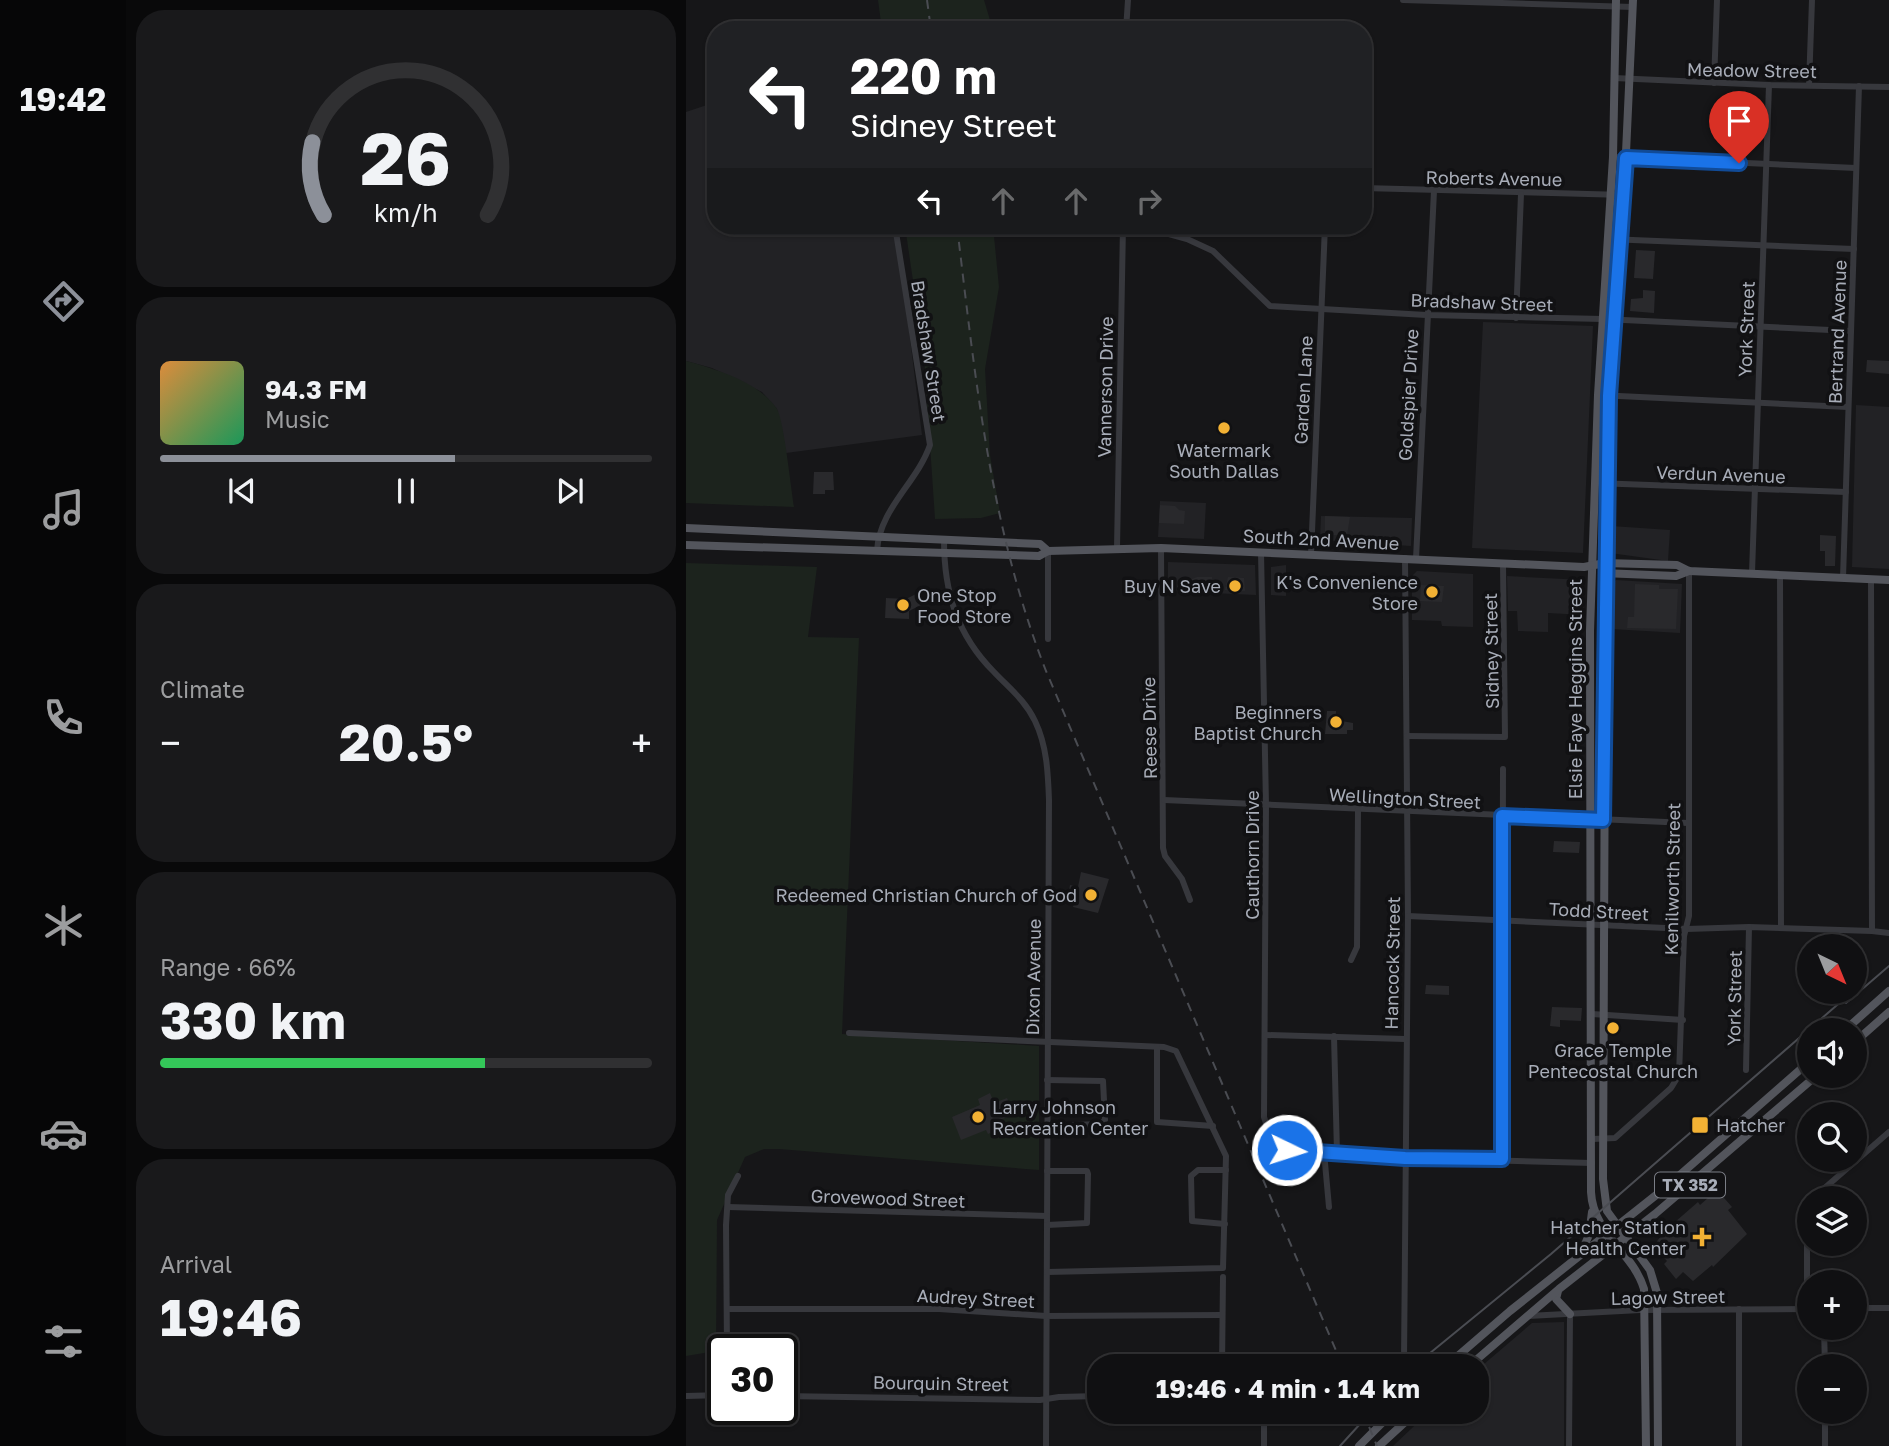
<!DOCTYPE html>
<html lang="en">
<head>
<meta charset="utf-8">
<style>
	body { margin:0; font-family:"Golos Text",sans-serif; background:#19191b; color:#f1f3f6; height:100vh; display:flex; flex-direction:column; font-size:26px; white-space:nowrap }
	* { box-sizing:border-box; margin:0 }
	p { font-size:23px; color:#9c9d9f }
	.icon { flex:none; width:38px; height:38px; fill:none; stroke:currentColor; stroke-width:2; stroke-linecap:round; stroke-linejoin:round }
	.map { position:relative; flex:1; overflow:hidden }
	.panel { display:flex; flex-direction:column; gap:10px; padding:10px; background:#09090a; width:560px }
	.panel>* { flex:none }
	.top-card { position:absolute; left:21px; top:21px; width:665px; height:214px; border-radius:28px; box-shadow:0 2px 5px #0004,0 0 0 2px #303032; background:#202124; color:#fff; overflow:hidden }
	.needle { width:46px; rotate:137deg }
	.controls { position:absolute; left:1111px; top:934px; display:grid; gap:14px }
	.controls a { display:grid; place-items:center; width:70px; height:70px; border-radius:50%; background:#101012; box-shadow:0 2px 5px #0004,0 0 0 2px #303032; font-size:35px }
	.speed { position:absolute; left:21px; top:1334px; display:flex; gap:14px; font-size:35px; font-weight:700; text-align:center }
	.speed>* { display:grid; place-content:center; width:91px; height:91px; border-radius:50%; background:#101012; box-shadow:0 2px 5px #0004,0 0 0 2px #303032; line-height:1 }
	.speed .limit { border:4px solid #111; border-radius:10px; background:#fff; color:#111 }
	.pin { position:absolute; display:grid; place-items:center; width:60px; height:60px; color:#fff; margin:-72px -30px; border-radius:50% 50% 50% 0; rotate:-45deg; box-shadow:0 0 7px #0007 }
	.pin .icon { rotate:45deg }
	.me { position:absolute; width:77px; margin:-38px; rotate:94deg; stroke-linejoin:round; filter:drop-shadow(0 0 5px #0008) }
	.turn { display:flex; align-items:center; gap:24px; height:147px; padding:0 28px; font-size:32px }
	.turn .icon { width:91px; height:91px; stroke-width:2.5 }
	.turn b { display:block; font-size:49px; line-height:60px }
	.lanes { display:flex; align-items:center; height:66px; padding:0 28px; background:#0003; justify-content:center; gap:35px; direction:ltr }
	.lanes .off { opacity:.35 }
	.big { font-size:52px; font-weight:700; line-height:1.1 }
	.panel .card { flex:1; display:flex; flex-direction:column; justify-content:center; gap:10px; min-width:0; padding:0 24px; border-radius:28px; background:#19191b }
	.panel .dial { align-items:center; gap:0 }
	.dial svg { height:182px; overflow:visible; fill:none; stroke:#303032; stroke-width:7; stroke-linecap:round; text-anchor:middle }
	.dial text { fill:#f1f3f6; stroke:none }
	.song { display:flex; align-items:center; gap:21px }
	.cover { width:84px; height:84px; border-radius:10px; background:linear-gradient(135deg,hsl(30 70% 55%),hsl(150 70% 35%)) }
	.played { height:7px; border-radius:4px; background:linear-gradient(90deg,#8c9099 60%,#303032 60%) }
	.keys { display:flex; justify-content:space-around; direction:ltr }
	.heat { display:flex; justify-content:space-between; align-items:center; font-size:38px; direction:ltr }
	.charge { height:10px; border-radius:5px; background:linear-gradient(90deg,#34c759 66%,#303032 0) }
	.trip { position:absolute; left:401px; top:1354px; width:402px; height:70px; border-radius:28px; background:#101012; box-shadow:0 2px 5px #0004,0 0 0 2px #303032; font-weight:700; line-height:70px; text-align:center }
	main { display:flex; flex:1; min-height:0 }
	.menu { display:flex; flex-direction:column; width:126px; justify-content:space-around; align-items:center; background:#060607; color:#9c9d9f }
	.menu .icon { width:49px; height:49px }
	.menu .current { color:#8c9099 }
	.menu b { font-size:32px; color:#f1f3f6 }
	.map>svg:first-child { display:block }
	.built { fill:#222225 }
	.green { fill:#1c231d }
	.building { fill:#29292c }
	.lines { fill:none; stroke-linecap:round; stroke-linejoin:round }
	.minor { stroke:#37383d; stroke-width:6 }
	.major { stroke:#53555c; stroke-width:8 }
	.tram { stroke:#4a4c52; stroke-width:2 }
	.rail { stroke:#4a4c52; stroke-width:2; stroke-dasharray:9 7; stroke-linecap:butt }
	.route-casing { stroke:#114b97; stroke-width:18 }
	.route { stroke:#1a73e8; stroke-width:12 }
	.poi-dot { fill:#f2b134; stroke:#111113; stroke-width:2.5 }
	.labels { text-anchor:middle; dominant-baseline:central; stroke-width:7; stroke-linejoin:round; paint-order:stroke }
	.shield { fill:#111113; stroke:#7b7e86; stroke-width:2 }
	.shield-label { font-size:16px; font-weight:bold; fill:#a8adb8 }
	.street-label { font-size:18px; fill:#a8adb8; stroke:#111113 }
	.poi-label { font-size:18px; fill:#a8adb8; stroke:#111113; text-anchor:end }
</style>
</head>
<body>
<main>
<nav class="menu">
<b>19:42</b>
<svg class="icon current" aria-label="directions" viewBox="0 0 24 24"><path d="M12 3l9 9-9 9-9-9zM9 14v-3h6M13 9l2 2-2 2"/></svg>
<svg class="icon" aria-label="music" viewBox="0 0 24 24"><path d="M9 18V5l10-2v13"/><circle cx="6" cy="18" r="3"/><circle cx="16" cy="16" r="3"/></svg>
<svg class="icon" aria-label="phone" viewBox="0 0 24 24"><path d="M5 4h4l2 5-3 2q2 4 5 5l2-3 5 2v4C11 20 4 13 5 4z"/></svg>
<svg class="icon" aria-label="climate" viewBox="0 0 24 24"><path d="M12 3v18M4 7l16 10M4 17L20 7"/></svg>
<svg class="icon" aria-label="car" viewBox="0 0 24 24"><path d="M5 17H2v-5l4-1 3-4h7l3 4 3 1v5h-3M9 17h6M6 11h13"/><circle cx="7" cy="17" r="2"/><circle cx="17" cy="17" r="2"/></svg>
<svg class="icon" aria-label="filters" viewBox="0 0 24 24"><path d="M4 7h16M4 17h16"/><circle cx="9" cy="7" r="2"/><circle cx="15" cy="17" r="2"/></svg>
</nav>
<section class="panel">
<div class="card dial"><svg viewBox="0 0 100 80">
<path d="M14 69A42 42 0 1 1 86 69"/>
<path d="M14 69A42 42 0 0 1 9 37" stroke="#8c9099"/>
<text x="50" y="56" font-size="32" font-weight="700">26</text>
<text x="50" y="72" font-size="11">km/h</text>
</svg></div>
<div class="card">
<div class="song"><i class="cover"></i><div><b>94.3 FM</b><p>Music</p></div></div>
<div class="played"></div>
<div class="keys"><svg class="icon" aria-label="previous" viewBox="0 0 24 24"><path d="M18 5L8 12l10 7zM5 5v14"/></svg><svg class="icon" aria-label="pause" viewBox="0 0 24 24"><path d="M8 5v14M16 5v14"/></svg><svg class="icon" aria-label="next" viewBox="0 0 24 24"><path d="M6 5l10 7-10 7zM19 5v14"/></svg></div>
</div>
<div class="card"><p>Climate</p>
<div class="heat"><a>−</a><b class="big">20.5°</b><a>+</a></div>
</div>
<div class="card"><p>Range · 66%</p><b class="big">330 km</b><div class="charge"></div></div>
<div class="card"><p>Arrival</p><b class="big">19:46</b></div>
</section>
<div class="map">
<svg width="1203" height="1446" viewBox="0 0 1203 1446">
	<rect width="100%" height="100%" fill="#161618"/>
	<g class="built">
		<path d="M 30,102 L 30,226 L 210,226 L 236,435 L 100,453 L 91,409 L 76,392 L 26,368 L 0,361 L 0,112 Z"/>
		<path d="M 797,322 L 907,326 L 897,553 L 786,548 Z"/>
		<path d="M 1170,405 L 1203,407 L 1203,569 L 1166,567 Z"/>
		<path d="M 474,501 L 520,503 L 518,539 L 472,537 Z"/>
		<path d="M 635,516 L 726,518 L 725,546 L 634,540 Z"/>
		<path d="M 925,526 L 984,530 L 982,561 L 924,553 Z"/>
		<path d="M 482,562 L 569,565 L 570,595 L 482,591 Z"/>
		<path d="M 600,565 L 600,596 L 585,595 L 585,567 Z"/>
		<path d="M 731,571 L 787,574 L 787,627 L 756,626 L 755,621 L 726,620 L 726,576 Z"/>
		<path d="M 821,576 L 898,580 L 898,615 L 862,613 L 862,632 L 832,631 L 831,611 L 822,611 Z"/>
		<path d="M 930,580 L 996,584 L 994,633 L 925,629 L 925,585 Z"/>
		<path d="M 878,1322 L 878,1446 L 707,1446 L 743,1412 L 791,1412 L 791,1370 L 846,1323 Z"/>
	</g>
	<g class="green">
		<path d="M 192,0 L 298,0 L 307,30 L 196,30 Z"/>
		<path d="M 219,226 L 307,226 L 313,287 L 299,369 L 304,455 L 314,513 L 295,518 L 249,519 L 238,356 Z"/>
		<path d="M 0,361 C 30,369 73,382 91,409 C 98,421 105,489 108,507 L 0,503 Z"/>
		<path d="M 0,563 L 131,567 L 122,637 L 173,638 L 156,1034 L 353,1046 L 353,1170 L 93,1149 L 78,1149 L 59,1157 L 31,1220 L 30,1351 L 0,1356 Z"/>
	</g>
	<g class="building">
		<path d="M 950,250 L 969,251 L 967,279 L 948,278 Z"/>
		<path d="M 957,290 L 969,291 L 968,313 L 944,311 L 945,299 L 957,298 Z"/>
		<path d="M 1181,360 L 1203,361 L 1203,374 L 1180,372 Z"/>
		<path d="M 128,472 L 147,472 L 148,490 L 139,490 L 139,494 L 127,494 Z"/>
		<path d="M 474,505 L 489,506 L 493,510 L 499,511 L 498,524 L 473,523 Z"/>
		<path d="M 639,516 L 664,517 L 661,535 L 639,535 Z"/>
		<path d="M 1134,535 L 1150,536 L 1149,566 L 1139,566 L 1139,551 L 1134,551 Z"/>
		<path d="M 511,577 L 526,577 L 526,589 L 506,589 L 506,579 Z"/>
		<path d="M 542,577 L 558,578 L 559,591 L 539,590 Z"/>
		<path d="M 949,584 L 973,585 L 973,589 L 992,589 L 990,629 L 941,628 L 942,617 L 948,617 Z"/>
		<path d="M 735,585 L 758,586 L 756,602 L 734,601 Z"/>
		<path d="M 234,592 L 237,604 L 223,611 L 223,619 L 199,618 L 200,598 L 220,599 Z"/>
		<path d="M 641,711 L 650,711 L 650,720 L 667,723 L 667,730 L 661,730 L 661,734 L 639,734 Z"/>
		<path d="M 868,841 L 894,842 L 893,853 L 867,852 Z"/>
		<path d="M 395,872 L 423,879 L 412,913 L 387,907 L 391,893 L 383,891 L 384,885 L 392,887 Z"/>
		<path d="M 740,985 L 763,986 L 763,995 L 739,994 Z"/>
		<path d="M 866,1007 L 896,1008 L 895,1021 L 874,1020 L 874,1027 L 864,1026 Z"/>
		<path d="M 304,1093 L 308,1103 L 321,1098 L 328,1115 L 316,1119 L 318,1122 L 310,1128 L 310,1130 L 302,1134 L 300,1130 L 275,1140 L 266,1117 L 294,1105 L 292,1099 Z"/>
		<path d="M 1031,1190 L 1046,1207 L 1042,1210 L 1061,1234 L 1027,1267 L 1026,1265 L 1007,1281 L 997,1272 L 990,1279 L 978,1264 L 981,1261 L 967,1246 L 981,1229 L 1012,1202 L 1014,1205 Z"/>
	</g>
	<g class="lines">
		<g class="minor">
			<path d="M 717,0 L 947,7"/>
			<path d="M 440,30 L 442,0"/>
			<path d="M 928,78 L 1083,85 L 1203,87"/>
			<path d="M 1028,83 L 1031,0"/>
			<path d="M 1123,85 L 1126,0"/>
			<path d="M 927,157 L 1170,168"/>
			<path d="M 677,188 L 939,195"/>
			<path d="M 454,226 L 501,239 L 527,251 L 584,306 L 740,315 L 917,319 L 1165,331"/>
			<path d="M 922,239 L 1168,249"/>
			<path d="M 830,318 L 835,194"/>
			<path d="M 912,395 L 1162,407"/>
			<path d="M 909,483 L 1160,492"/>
			<path d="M 258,540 C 258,592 271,635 308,672 C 323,688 339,700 349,721 C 361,746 362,773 363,800 L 360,1446"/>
			<path d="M 431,548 L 437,226"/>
			<path d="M 475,548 L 477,848 L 479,856 L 496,879 L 504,900"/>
			<path d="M 191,551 C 193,509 231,483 244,445 L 209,226"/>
			<path d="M 362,551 L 362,639"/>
			<path d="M 575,552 L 580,805 L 578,1117 L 584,1136 L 601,1149 L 719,1158 L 906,1163"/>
			<path d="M 625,555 L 639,226"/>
			<path d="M 719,558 L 722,916 L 718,1361 L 721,1367"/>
			<path d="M 730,559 L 748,191"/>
			<path d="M 1066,573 L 1083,85"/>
			<path d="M 1094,575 L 1095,928"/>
			<path d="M 1157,578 L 1173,86"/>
			<path d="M 1185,580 L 1186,931 L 1203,933"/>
			<path d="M 721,736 L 819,737 L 817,564"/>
			<path d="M 478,800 L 1002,823"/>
			<path d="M 722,916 L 1001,929 L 1063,927 L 1186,931"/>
			<path d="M 665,960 L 671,947 L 672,810"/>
			<path d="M 906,1014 L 997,1020"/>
			<path d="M 163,1033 L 478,1047 L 490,1051 L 540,1156 L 537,1268 L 361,1272"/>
			<path d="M 580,1035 L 719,1039"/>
			<path d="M 648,1036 L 651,1153"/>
			<path d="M 471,1047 L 471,1122 L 527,1126"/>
			<path d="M 1060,1070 L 1063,927"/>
			<path d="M 361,1126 L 414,1124 L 419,1120 L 417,1081 L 361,1080"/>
			<path d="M 907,1139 L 929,1138 L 985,1088 L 993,1075 L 998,936 L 1003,916 L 1003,571"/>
			<path d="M 638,1152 L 643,1207"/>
			<path d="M 816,1159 L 817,769"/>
			<path d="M 1126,1199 L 1203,1132"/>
			<path d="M 42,1207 L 361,1216"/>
			<path d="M 539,1224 L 506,1221 L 505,1176 L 512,1170 L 540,1170"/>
			<path d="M 361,1225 L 401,1223 L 402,1174 L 401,1171 L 361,1171"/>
			<path d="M 1169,1308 L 1203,1308"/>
			<path d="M 42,1309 L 253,1309 L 360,1316 L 536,1315"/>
			<path d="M 1053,1309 L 1053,1446"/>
			<path d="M 1121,1309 L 1121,1209 L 1124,1201"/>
			<path d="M 842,1316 L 954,1310 L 1124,1309"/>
			<path d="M 1138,1328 L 1139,1367"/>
			<path d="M 41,1349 L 40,1225 L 42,1195 L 52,1176"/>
			<path d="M 536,1367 L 537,1277"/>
			<path d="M 0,1396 L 37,1395"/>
			<path d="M 96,1396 L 354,1400 L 373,1397 L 413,1396"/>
			<path d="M 1139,1412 L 1139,1446"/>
			<path d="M 578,1446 L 578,1412"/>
			<path d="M 883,1446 L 884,1314"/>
		</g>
		<g class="major">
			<path d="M 930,0 L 927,157 L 912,395 L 904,631 L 905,1192 C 907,1234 947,1252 958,1289 L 960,1446"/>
			<path d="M 947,0 L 936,240 L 923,396 L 920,484 L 917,1179 L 921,1211 L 964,1270 L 971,1293 L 972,1446"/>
			<path d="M 0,528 L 354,544 L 362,551"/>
			<path d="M 0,545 L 353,556 L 362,551 L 475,548 L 898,567 L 919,563 L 991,565 L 1003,571 L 1203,580"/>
			<path d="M 916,573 L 990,576 L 1003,571"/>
			<path d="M 1158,1031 L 1203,991"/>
			<path d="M 1169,1042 L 1203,1012"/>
			<path d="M 895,1253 L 903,1235 L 906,1212"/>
			<path d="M 872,1291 L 870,1299 L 884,1314"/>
			<path d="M 759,1367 L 824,1311 L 979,1188 L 1124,1061"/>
			<path d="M 782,1367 L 873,1289 L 969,1214 L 1130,1076"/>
			<path d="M 673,1446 L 707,1412"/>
			<path d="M 693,1446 L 730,1412"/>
		</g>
		<g class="tram">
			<path d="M 1160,1003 L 1203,966"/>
			<path d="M 727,1367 L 865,1254 L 1166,992"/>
			<path d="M 654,1446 L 685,1412"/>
		</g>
		<g class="rail">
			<path d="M 241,0 L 245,30"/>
			<path d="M 271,226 C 289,376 304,528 360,671 L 657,1367"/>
			<path d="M 677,1412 L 691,1446"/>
		</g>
	</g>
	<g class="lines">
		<defs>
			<path id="route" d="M 601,1150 L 719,1158 L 816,1159 L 816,816 L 917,820 L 923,396 L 940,158 L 1053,163"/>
		</defs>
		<use href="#route" class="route-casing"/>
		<use href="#route" class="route"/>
	</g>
	<g class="poi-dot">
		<circle cx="538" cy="428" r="7"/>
		<circle cx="549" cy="586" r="7"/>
		<circle cx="746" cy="592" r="7"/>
		<circle cx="217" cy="605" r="7"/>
		<circle cx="650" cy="722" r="7"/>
		<circle cx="405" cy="895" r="7"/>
		<circle cx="927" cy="1028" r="7"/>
		<circle cx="292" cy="1117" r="7"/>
		<rect x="1005" y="1116" width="18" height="18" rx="3.5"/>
		<path d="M1012.5 1226.5h7v7h7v7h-7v7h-7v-7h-7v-7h7z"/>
	</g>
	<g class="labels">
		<rect class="shield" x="969" y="1172.5" width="70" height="25" rx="5"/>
		<g class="shield-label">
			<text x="1004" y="1185">TX 352</text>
		</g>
		<g class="street-label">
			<text transform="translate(1066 70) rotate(1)">Meadow Street</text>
			<text transform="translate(808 178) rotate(1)">Roberts Avenue</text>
			<text transform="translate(796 302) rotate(2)">Bradshaw Street</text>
			<text transform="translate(1060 329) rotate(-88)">York Street</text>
			<text transform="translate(1151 332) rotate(-88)">Bertrand Avenue</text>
			<text transform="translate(243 351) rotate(81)">Bradshaw Street</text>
			<text transform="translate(419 387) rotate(-89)">Vannerson Drive</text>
			<text transform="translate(617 390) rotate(-87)">Garden Lane</text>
			<text transform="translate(722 395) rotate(-87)">Goldspier Drive</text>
			<text transform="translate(1035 474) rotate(2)">Verdun Avenue</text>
			<text transform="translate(635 539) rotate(3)">South 2nd Avenue</text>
			<text transform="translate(805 651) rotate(-91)">Sidney Street</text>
			<text transform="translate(889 689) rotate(-90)">Elsie Faye Heggins Street</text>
			<text transform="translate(463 728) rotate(-91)">Reese Drive</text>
			<text transform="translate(719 798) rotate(3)">Wellington Street</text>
			<text transform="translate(566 855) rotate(-90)">Cauthorn Drive</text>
			<text transform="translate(986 879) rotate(-89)">Kenilworth Street</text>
			<text transform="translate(913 911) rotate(3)">Todd Street</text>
			<text transform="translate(706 963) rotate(-89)">Hancock Street</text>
			<text transform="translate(347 977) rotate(-89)">Dixon Avenue</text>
			<text transform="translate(1048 998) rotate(-89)">York Street</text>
			<text transform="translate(202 1198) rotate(2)">Grovewood Street</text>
			<text transform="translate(982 1297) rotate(-1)">Lagow Street</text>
			<text transform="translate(290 1298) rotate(3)">Audrey Street</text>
			<text transform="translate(255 1383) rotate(1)">Bourquin Street</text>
		</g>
		<g class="poi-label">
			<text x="538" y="450" text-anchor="middle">Watermark<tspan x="538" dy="21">South Dallas</tspan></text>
			<text x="732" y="582">K's Convenience<tspan x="732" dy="21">Store</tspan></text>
			<text x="535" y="586">Buy N Save</text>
			<text x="231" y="595" text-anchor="start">One Stop<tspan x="231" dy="21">Food Store</tspan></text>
			<text x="636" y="712">Beginners<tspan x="636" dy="21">Baptist Church</tspan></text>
			<text x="391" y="895">Redeemed Christian Church of God</text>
			<text x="927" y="1050" text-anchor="middle">Grace Temple<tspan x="927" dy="21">Pentecostal Church</tspan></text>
			<text x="306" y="1107" text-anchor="start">Larry Johnson<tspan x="306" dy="21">Recreation Center</tspan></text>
			<text x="1030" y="1125" text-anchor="start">Hatcher</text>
			<text x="1000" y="1227">Hatcher Station<tspan x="1000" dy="21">Health Center</tspan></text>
		</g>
	</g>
</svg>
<div class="controls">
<a><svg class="needle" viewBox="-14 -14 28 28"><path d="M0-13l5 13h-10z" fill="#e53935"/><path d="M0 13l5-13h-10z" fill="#9c9d9f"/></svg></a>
<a><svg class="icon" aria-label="sound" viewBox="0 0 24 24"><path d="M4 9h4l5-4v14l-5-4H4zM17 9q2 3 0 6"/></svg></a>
<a><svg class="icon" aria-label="search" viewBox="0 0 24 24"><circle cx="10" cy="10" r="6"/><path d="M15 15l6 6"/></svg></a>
<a><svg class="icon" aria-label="layers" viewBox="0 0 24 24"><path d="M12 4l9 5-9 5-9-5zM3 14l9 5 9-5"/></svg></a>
<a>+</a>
<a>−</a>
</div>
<div class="speed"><div class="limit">30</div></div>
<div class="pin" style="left:1053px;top:163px;background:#d93025"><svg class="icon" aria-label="arrive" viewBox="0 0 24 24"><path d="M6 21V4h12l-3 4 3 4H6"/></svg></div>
<svg class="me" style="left:601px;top:1150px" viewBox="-20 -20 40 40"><circle r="17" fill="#1a73e8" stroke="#fff" stroke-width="3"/><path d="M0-11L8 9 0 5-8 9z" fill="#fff"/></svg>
<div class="trip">19:46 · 4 min · 1.4 km</div>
<div class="top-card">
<div class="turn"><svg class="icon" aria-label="left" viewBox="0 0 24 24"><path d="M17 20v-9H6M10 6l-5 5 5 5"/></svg><div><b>220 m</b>Sidney Street</div></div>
<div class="lanes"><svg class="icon" aria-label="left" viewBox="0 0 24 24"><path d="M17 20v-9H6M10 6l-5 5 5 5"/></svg><svg class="icon off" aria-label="ahead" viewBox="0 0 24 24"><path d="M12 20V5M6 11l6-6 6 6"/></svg><svg class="icon off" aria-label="ahead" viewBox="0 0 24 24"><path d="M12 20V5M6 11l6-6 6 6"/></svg><svg class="icon off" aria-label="right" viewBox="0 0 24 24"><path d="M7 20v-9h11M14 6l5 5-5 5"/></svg></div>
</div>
</div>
</main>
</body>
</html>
